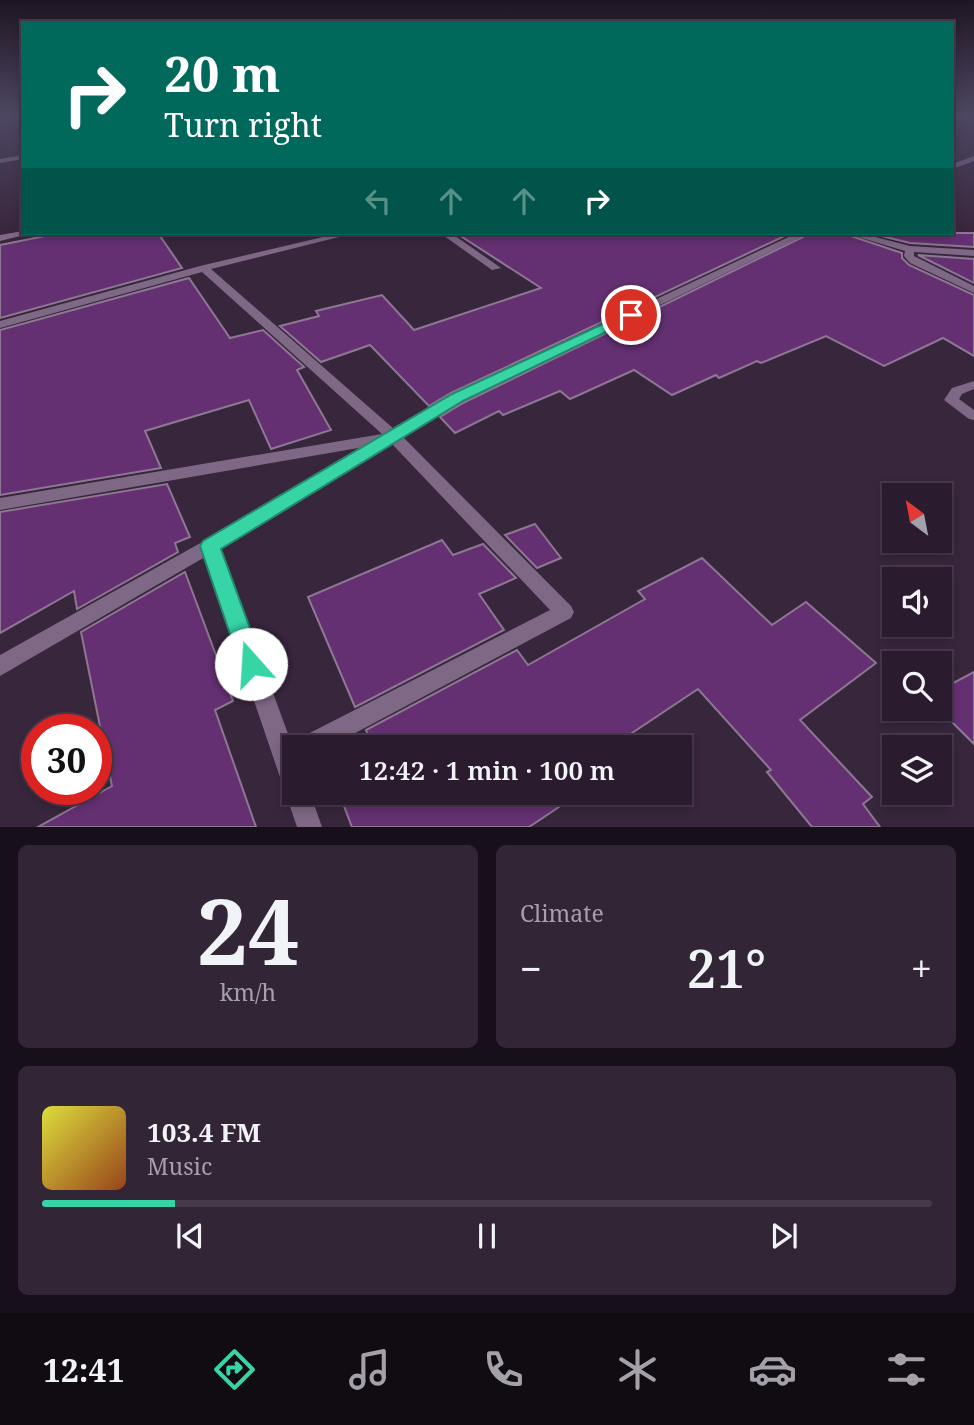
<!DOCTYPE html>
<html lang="en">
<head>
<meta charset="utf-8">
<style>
	body { margin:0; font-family:"Noto Serif",serif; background:#322536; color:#f1f3f6; height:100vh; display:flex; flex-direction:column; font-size:26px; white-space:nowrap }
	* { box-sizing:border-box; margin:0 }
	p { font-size:23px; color:#a5a1aa }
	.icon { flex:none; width:38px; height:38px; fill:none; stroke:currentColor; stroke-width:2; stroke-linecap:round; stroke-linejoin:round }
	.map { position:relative; height:827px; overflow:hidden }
	.details { display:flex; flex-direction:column; gap:18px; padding:18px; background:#170f19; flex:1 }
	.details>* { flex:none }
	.guide { position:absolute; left:21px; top:21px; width:933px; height:214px; border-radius:0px; box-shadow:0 4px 10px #0003,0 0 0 2px #463a4a; background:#00695c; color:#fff; overflow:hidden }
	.needle { width:46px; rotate:328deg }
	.controls { position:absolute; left:882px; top:483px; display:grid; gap:14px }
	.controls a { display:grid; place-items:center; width:70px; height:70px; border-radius:0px; background:#2a1c2e; box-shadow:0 4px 10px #0003,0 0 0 2px #463a4a; font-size:35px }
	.speed { position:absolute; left:21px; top:714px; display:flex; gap:14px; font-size:35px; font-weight:700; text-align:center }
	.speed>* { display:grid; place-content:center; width:91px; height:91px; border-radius:50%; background:#2a1c2e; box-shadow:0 4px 10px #0003,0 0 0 2px #463a4a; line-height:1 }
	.speed .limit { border:10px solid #d22; background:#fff; color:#111 }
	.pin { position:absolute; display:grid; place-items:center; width:60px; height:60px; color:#fff; margin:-30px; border:4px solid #fff; border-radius:50%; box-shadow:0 2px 7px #0007 }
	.me { position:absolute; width:77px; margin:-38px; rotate:341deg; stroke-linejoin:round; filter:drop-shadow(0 0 5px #0008) }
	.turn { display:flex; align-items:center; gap:24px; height:147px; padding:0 28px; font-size:32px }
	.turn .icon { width:91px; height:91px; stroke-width:2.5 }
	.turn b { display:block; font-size:49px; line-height:60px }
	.lanes { display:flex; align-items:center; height:66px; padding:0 28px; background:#0003; justify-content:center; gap:35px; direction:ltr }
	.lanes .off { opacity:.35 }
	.big { font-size:52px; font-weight:600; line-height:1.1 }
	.details .card { flex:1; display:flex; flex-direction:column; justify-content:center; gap:10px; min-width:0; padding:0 24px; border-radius:10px; background:#322536 }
	.details .dial { align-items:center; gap:0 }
	.dial b { font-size:91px; line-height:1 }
	.song { display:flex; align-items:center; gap:21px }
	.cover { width:84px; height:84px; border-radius:10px; background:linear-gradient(135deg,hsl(60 70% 55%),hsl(20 70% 35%)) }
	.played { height:7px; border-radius:4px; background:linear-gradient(90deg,#37d4a6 15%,#463a4a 15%) }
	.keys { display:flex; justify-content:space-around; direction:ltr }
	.heat { display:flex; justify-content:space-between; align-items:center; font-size:38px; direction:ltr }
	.details .tiles { flex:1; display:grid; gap:18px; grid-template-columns:1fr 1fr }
	.card:last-child { grid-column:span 2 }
	.trip { position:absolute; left:282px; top:735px; width:410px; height:70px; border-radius:0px; background:#2a1c2e; box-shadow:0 4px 10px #0003,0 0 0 2px #463a4a; font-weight:600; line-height:70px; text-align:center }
	.dock { display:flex; height:112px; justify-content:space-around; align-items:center; background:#110b12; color:#a5a1aa }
	.dock .icon { width:49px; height:49px }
	.dock .selected { color:#37d4a6 }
	.dock b { font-size:32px; color:#f1f3f6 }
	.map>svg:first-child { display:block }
	.building { fill:#643072; stroke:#8d7793; stroke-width:2 }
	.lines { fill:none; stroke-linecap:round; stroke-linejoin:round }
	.minor { fill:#7f6786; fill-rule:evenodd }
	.route { fill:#37d4a6; stroke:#248a6c; stroke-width:2 }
</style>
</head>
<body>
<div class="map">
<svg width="974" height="827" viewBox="0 0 974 827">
	<rect width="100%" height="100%" fill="#38263d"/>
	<g class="building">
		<path d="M 60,233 L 158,233 L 182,268 L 0,318 L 0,245 Z"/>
		<path d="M 456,233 L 791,233 L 451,393 L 429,406 L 370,345 L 321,362 L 280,326 L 319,316 L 316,311 L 382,295 L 414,330 L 541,288 Z"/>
		<path d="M 811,233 L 842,233 L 902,253 L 902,258 L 909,265 L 974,295 L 974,356 L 943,338 L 884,366 L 826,336 L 761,363 L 757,361 L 719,378 L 716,375 L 672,395 L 634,370 L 570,399 L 560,391 L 503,415 L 499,411 L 455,433 L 440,417 L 463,403 Z"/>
		<path d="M 869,233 L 974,233 L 974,247 L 910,243 Z"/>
		<path d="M 918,255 L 974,259 L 974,283 Z"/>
		<path d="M 189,278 L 230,338 L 263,330 L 304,367 L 297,370 L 331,430 L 271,449 L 249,400 L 145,431 L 161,468 L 0,495 L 0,330 Z"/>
		<path d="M 167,484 L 190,537 L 175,543 L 178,552 L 77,609 L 74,591 L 0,633 L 0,512 Z"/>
		<path d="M 535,524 L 561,558 L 537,568 L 505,535 Z"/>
		<path d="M 442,540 L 453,555 L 483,544 L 516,578 L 479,594 L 504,630 L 355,707 L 308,597 Z"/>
		<path d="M 702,558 L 772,625 L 806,602 L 876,663 L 800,720 L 872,797 L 863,804 L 880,827 L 812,827 L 767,772 L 771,770 L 698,689 L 611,747 L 356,747 L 370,740 L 366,730 L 517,650 L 528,665 L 645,599 L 638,591 Z"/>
		<path d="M 185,572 L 233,701 L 215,710 L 256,827 L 38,827 L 112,786 L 81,632 Z"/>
		<path d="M 974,672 L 974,744 L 939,709 L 940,690 Z"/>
		<path d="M 339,793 L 550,793 L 559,807 L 529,827 L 352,827 Z"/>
	</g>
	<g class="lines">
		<g class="minor">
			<path d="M 23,155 L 23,159 L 0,163 L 0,159 Z"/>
			<path d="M 974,156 L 974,161 L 952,169 L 952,164 Z"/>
			<path d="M 23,231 L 33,233 L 0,241 L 0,235 Z"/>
			<path d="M 340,233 L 355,233 L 211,269 L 394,429 L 452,395 L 797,233 L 809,233 L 462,401 L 403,437 L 571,606 L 574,612 L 571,618 L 329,747 L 295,747 L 298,739 L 550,610 L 392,444 L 220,549 L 294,750 L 294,793 L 310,793 L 322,827 L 297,827 L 205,557 L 0,676 L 0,655 L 204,541 L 364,447 L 0,510 L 0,498 L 382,434 L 202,272 L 0,328 L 0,321 L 200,266 Z"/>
			<path d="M 440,233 L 451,233 L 501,268 L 492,270 Z"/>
			<path d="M 845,233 L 860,233 L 910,246 L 974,250 L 974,256 L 914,252 L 914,256 L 974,286 L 974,293 L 910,263 L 904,256 L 905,251 Z"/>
			<path d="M 974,381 L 974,389 L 962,394 L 959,399 L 974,410 L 974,420 L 969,419 L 944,400 L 952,388 Z"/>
		</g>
	</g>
	<linearGradient id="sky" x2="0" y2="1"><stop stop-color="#1f1522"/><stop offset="0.5" stop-color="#4d4762"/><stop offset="1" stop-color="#4d4762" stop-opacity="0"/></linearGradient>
	<rect width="974" height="231" fill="url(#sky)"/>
	<path class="route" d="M 631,311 L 635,312 L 635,318 L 463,401 L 221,549 L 263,664 L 260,672 L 251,675 L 243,672 L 200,546 L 203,541 L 452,394 Z"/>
</svg>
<div class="controls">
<a><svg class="needle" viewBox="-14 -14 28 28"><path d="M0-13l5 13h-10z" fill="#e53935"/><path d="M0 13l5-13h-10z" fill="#a5a1aa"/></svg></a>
<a><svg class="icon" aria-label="sound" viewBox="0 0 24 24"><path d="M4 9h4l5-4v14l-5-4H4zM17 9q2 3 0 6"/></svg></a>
<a><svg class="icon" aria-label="search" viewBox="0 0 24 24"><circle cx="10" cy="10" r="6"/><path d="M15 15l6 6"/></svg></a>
<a><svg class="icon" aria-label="layers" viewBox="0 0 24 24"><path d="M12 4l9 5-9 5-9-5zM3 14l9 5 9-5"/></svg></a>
</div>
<div class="speed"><div class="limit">30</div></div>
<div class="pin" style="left:631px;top:315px;background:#d93025"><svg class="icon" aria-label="arrive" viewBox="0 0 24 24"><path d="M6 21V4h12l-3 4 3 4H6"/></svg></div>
<svg class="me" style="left:251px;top:664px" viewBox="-20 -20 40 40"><circle r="19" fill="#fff"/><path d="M0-13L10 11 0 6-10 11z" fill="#37d4a6"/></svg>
<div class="trip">12:42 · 1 min · 100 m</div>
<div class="guide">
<div class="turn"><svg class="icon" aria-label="right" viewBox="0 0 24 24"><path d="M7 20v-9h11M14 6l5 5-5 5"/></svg><div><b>20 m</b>Turn right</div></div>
<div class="lanes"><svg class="icon off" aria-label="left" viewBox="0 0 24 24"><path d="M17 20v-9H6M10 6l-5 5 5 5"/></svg><svg class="icon off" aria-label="ahead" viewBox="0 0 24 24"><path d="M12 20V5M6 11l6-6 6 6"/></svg><svg class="icon off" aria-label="ahead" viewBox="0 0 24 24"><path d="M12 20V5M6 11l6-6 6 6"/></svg><svg class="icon" aria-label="right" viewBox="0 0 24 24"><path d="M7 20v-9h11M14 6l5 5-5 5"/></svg></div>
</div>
</div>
<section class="details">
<div class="tiles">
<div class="card dial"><b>24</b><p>km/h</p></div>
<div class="card"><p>Climate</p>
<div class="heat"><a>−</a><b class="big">21°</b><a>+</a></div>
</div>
<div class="card">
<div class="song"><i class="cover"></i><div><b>103.4 FM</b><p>Music</p></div></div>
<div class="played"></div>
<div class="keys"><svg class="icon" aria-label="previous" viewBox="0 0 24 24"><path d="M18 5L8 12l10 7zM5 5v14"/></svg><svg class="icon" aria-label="pause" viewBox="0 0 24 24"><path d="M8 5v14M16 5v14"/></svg><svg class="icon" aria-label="next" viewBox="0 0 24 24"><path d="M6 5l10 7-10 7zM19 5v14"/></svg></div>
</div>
</div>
</section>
<nav class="dock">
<b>12:41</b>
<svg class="icon selected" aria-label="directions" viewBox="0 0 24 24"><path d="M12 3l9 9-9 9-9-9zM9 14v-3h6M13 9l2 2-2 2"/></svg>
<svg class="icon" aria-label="music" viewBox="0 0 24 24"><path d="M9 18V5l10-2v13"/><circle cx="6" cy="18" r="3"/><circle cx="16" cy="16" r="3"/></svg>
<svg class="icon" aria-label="phone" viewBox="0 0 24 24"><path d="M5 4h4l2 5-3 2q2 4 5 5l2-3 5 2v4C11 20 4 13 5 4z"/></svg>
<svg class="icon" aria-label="climate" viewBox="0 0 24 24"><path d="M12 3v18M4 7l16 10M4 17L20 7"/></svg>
<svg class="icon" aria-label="car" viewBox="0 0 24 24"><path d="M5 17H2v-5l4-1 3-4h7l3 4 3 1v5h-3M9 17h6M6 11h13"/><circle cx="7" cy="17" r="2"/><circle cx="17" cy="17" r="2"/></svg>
<svg class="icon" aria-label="filters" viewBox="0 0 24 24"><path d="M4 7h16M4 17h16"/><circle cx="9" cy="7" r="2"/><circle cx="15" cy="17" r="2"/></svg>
</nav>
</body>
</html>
